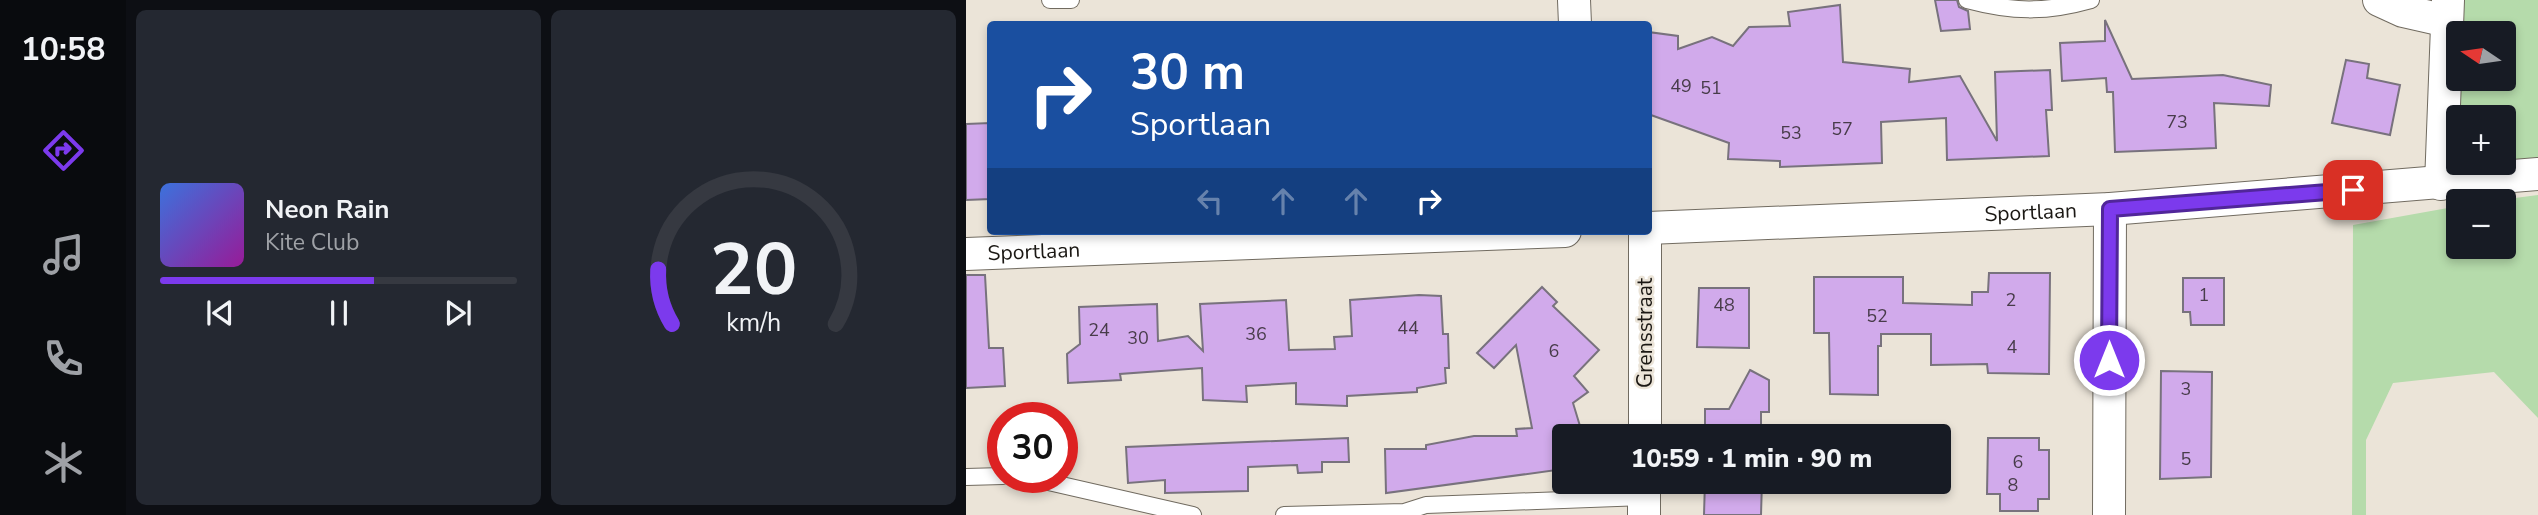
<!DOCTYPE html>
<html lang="en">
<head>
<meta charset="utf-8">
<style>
	body { margin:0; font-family:"Nunito Sans",sans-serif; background:#242831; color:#f1f3f6; height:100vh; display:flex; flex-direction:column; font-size:26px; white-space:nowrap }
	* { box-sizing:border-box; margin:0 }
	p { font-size:23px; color:#9ea1a6 }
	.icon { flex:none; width:38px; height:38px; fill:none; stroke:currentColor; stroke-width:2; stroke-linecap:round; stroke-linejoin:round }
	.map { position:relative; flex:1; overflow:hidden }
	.sheet { display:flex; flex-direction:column; gap:10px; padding:10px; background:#0d0f14; width:840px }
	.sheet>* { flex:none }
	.guide { position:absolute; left:21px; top:21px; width:665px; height:214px; border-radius:7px; box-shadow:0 4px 10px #0003; background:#1a4fa0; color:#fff; overflow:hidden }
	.needle { width:46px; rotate:283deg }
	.fabs { position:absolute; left:1480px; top:21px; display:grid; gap:14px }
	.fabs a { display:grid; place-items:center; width:70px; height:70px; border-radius:7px; background:#171b24; box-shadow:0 4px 10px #0003; font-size:35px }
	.speed { position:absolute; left:21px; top:402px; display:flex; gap:14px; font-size:35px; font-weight:700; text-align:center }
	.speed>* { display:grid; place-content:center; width:91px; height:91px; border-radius:50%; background:#171b24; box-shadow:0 4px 10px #0003; line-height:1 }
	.speed .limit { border:10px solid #d22; background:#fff; color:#111 }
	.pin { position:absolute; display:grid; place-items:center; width:60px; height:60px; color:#fff; margin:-30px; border-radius:14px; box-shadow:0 4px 10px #0006 }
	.me { position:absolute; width:77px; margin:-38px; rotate:0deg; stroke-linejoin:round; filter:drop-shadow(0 0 5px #0008) }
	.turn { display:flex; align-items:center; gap:24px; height:147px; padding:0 28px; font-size:32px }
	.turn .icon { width:91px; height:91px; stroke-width:2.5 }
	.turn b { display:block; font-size:49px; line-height:60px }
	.lanes { display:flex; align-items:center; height:66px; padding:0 28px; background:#0003; justify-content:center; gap:35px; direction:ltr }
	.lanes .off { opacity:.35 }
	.sheet .card { flex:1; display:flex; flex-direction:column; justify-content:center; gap:10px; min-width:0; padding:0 24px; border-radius:10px; background:#242831 }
	.sheet .dial { align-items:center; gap:0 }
	.dial svg { height:182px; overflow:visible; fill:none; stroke:#363941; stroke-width:7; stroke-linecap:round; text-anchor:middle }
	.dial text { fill:#f1f3f6; stroke:none }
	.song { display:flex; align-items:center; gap:21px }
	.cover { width:84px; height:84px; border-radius:10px; background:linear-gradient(135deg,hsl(220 70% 55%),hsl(300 70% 35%)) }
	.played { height:7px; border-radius:4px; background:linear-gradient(90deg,#7c3aed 60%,#363941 60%) }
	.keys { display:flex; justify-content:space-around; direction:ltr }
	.sheet .tiles { flex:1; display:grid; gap:10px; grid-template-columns:repeat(2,1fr) }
	.trip { position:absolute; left:586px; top:424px; width:399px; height:70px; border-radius:7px; background:#171b24; box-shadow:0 4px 10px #0003; font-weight:800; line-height:70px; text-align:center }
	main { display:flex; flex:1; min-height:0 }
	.tabs { display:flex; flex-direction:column; width:126px; justify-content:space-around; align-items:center; background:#090b0e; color:#9ea1a6 }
	.tabs .icon { width:49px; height:49px }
	.tabs .on { color:#7c3aed }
	.tabs b { font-size:32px; color:#f1f3f6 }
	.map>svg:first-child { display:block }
	.green { fill:#b5dbab }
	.building { fill:#d1aaeb; stroke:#78727d; stroke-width:2 }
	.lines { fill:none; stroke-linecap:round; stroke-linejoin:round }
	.service-casing { stroke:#716b60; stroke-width:18 }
	.minor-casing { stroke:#716b60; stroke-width:34 }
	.service { stroke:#fff; stroke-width:16 }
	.minor { stroke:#fff; stroke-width:32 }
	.route-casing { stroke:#51269a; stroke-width:18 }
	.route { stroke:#7c3aed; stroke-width:12 }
	.labels { text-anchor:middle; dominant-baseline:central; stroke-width:5; stroke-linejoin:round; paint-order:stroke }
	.number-label { font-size:18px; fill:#483c4a }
	.street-label { font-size:21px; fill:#1b1814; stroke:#ebe4d8 }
</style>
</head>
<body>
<main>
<nav class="tabs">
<b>10:58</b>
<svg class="icon on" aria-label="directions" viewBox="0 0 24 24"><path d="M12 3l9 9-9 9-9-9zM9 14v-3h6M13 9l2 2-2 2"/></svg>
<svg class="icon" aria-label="music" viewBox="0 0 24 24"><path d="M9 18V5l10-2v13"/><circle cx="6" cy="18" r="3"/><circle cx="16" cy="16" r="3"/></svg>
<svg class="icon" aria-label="phone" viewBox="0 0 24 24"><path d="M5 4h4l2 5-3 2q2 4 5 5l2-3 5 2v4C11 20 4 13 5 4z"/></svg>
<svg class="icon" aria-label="climate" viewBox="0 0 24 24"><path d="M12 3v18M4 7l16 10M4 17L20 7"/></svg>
</nav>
<section class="sheet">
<div class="tiles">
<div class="card">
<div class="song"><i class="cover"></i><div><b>Neon Rain</b><p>Kite Club</p></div></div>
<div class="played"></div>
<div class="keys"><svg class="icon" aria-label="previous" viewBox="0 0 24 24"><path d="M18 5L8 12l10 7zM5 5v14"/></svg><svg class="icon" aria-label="pause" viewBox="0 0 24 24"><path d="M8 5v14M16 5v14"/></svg><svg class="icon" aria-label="next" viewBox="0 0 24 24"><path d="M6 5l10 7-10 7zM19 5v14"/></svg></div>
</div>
<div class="card dial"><svg viewBox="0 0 100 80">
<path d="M14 69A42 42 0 1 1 86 69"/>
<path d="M14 69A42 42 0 0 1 8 45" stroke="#7c3aed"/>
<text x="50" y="56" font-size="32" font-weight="700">20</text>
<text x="50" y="72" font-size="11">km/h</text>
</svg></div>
</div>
</section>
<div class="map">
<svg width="1572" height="515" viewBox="0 0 1572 515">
	<rect width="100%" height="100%" fill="#ebe4d8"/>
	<g class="green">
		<path d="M 1497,0 L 1572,0 L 1572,160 L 1525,167 L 1508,163 L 1538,163 L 1538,117 L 1493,117 L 1493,140 L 1491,134 L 1495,79 L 1538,79 L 1538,33 L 1497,33 Z"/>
		<path d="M 1572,195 L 1572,418 L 1528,372 L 1427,383 L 1400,440 L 1400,515 L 1386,515 L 1387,225 L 1493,206 L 1493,247 L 1538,247 L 1538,201 L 1526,201 Z"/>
	</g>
	<g class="building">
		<path d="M 969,0 L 991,0 L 993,7 L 1002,11 L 1004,29 L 975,31 Z"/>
		<path d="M 874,5 L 877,62 L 944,69 L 943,82 L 994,76 L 1031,141 L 1029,72 L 1084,70 L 1086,110 L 1080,110 L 1083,156 L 981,160 L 980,118 L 915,122 L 916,163 L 814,167 L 814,161 L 762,159 L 763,143 L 682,114 L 682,32 L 712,36 L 712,49 L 746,37 L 767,46 L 783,27 L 824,26 L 822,12 Z"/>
		<path d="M 1139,20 L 1166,79 L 1257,75 L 1305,85 L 1303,106 L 1248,103 L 1250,148 L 1149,152 L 1147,92 L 1141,92 L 1140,78 L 1096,81 L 1094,43 L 1139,41 Z"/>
		<path d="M 1380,60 L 1403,64 L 1401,78 L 1434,85 L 1424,135 L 1366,123 Z"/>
		<path d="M 24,123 L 24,199 L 0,200 L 0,124 Z"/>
		<path d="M 1023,273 L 1084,273 L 1083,374 L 1022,373 L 1021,364 L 965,365 L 965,334 L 915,334 L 915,346 L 912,346 L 912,395 L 864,394 L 863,333 L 848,333 L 848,277 L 937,277 L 937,303 L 1006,305 L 1006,292 L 1022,292 Z"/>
		<path d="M 0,275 L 19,275 L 23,348 L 37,348 L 39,386 L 0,388 Z"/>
		<path d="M 1217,278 L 1258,278 L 1258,325 L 1225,325 L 1224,312 L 1217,312 Z"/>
		<path d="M 576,287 L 591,302 L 587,306 L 633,350 L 608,376 L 622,392 L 607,403 L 617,436 L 598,436 L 598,469 L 420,493 L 419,449 L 460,449 L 460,445 L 508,436 L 551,436 L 550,429 L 566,428 L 550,345 L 528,368 L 511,353 Z"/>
		<path d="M 733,288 L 783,288 L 783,348 L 731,347 Z"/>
		<path d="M 453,295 L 475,296 L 477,334 L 482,334 L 483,368 L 479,368 L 480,383 L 451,388 L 451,392 L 381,396 L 381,406 L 330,404 L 330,383 L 280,386 L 281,402 L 237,400 L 236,368 L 154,374 L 155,380 L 102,383 L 101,354 L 114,344 L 113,307 L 191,304 L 192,341 L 222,336 L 237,351 L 234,304 L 320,300 L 323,350 L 369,349 L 368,337 L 386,336 L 384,300 Z"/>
		<path d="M 784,370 L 803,380 L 803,412 L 795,412 L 795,436 L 739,436 L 739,409 L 763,409 Z"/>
		<path d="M 1195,371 L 1246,372 L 1245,477 L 1194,479 Z"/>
		<path d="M 382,438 L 383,462 L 356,462 L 356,472 L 332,473 L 331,465 L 282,467 L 282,491 L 199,493 L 199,480 L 162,483 L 160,447 Z"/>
		<path d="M 1022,438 L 1073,438 L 1073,450 L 1083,450 L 1083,499 L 1072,499 L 1072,511 L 1034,511 L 1034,494 L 1021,494 Z"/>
		<path d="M 739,481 L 796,481 L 795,515 L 738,515 Z"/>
	</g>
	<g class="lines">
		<defs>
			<g id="service">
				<path d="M 84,0 L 105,0"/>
				<path d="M 1001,0 C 1046,12 1079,13 1125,0"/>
				<path d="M 0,477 L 37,476"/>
				<path d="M 65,478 L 227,515"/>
				<path d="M 318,515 L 438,512 L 460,505 L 678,497"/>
			</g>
			<g id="minor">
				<path d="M 608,0 L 609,24"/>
				<path d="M 1413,0 L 1437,11 L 1481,21"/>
				<path d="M 1475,184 L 1482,0"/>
				<path id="s1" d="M 682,228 L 1144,209 L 1572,174"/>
				<path id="s2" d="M 0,254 L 599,231"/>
				<path d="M 679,436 L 679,231"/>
				<path d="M 678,515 L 678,481"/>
				<path d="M 1143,515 L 1144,209"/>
			</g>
		</defs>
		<use href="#service" class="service-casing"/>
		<use href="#minor" class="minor-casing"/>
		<use href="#service" class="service"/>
		<use href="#minor" class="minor"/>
	</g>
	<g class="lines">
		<defs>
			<path id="route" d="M 1143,360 L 1144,209 L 1387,190"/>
		</defs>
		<use href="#route" class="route-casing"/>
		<use href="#route" class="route"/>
	</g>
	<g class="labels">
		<g class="number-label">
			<text x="715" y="86">49</text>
			<text x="745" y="88">51</text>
			<text x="1211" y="122">73</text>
			<text x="876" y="129">57</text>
			<text x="825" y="133">53</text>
			<text x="1238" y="295">1</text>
			<text x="1045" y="300">2</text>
			<text x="758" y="305">48</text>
			<text x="911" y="316">52</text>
			<text x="442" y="328">44</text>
			<text x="133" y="330">24</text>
			<text x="290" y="334">36</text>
			<text x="172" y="338">30</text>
			<text x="1046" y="347">4</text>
			<text x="588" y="351">6</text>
			<text x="1220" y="389">3</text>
			<text x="1220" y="459">5</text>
			<text x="1052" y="462">6</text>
			<text x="1047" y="485">8</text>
		</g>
		<g class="street-label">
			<text stroke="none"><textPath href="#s1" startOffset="383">Sportlaan</textPath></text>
			<text stroke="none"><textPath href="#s2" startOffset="68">Sportlaan</textPath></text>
			<text transform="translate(679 333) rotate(-90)">Grensstraat</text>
		</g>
	</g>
</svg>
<div class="fabs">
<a><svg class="needle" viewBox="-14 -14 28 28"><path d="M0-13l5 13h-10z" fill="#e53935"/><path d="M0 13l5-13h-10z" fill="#9ea1a6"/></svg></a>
<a>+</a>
<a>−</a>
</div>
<div class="speed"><div class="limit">30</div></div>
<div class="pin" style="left:1387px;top:190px;background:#d93025"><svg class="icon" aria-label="arrive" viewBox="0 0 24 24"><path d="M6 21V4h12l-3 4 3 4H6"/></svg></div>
<svg class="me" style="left:1143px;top:360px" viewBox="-20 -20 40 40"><circle r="17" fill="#7c3aed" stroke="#fff" stroke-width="3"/><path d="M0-11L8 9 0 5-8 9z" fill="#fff"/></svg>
<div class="trip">10:59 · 1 min · 90 m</div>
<div class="guide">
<div class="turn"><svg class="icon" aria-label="right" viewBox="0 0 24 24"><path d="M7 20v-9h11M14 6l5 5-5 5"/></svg><div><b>30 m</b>Sportlaan</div></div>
<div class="lanes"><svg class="icon off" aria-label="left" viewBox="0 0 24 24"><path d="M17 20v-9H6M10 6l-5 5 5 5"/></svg><svg class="icon off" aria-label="ahead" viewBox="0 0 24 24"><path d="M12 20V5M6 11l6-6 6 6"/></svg><svg class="icon off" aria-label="ahead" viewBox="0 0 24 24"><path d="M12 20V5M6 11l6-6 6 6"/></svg><svg class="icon" aria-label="right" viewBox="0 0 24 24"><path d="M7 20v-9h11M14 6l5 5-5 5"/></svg></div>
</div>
</div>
</main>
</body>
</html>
